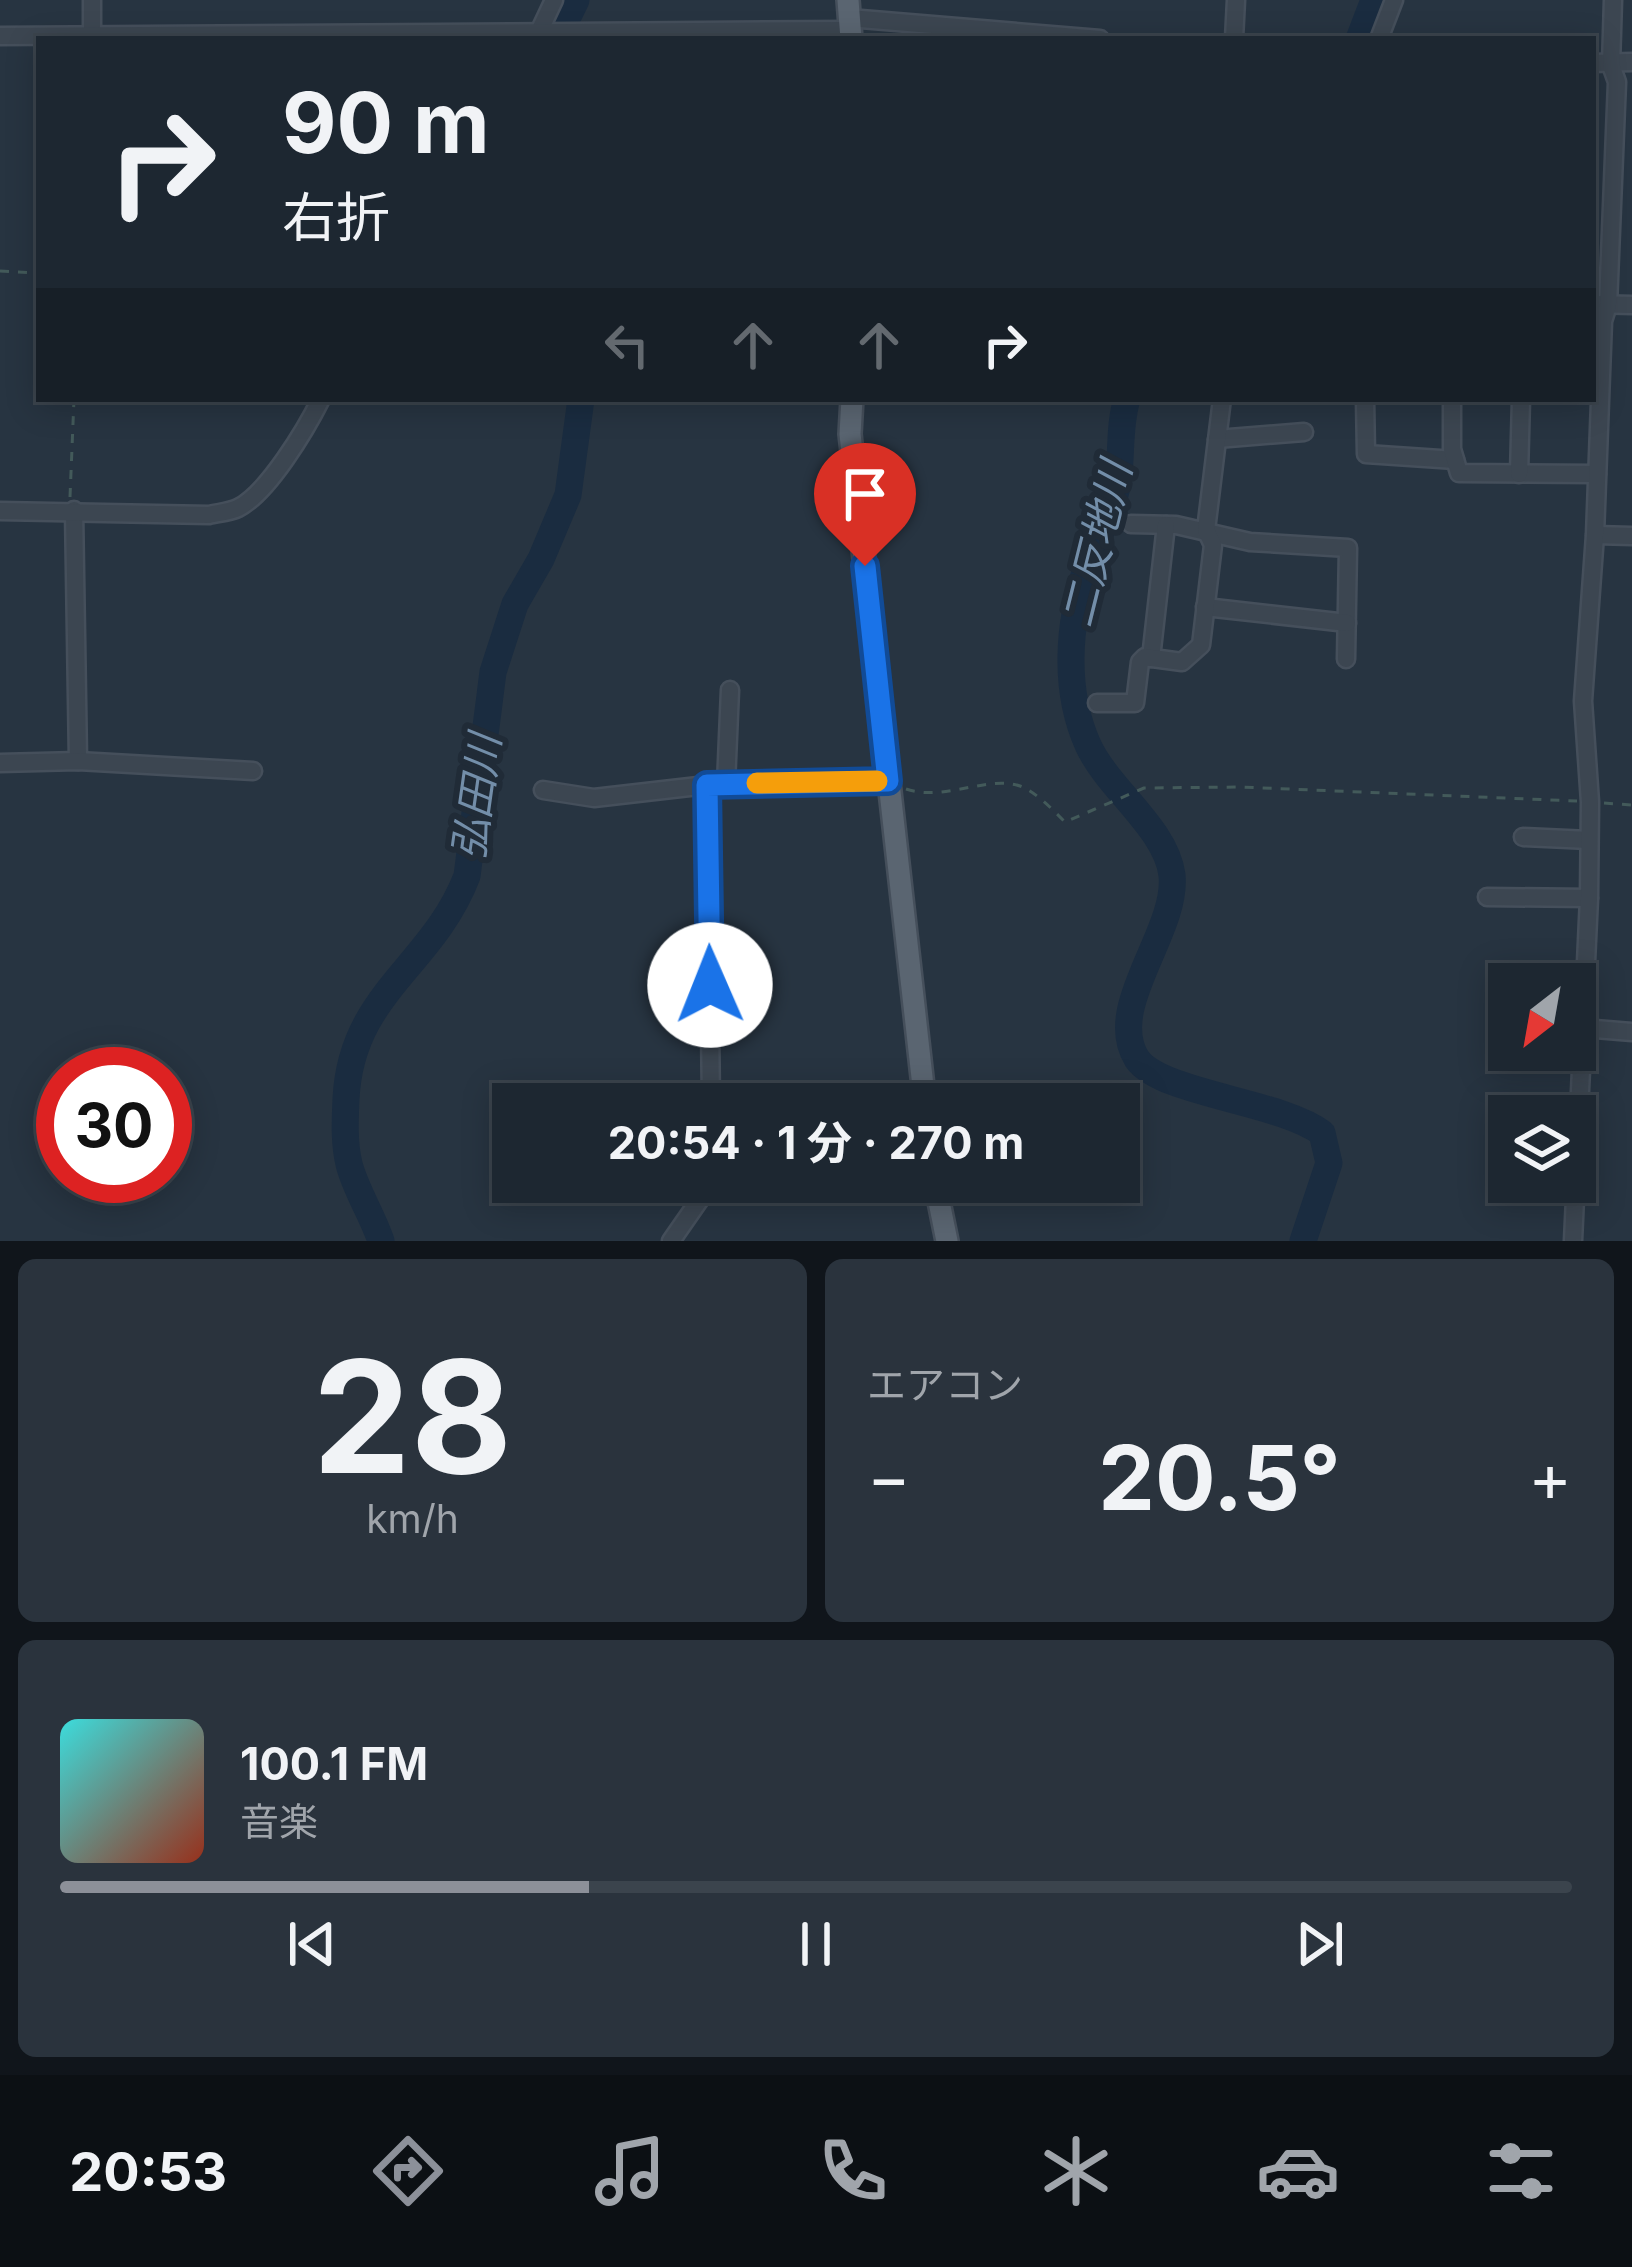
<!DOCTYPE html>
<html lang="ja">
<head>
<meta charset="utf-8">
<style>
	body { margin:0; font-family:Inter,"Noto Sans JP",sans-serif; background:#2a333d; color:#f1f3f6; height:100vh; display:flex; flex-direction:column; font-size:45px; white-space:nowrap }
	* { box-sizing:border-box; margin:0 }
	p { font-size:39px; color:#a0a5ab }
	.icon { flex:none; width:66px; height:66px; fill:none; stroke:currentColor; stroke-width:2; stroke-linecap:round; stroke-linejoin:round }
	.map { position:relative; height:1241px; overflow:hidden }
	.panel { display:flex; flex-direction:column; gap:18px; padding:18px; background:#10151b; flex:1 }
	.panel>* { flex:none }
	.banner { position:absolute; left:36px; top:36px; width:1560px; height:366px; border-radius:0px; box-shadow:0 6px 30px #0003,0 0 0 3px #3b444d; background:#1d2731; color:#f1f3f6; overflow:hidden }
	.needle { width:78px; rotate:211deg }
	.buttons { position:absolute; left:1488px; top:963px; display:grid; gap:24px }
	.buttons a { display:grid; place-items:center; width:108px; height:108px; border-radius:0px; background:#1d2731; box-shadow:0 6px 30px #0003,0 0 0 3px #3b444d; font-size:60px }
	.speed { position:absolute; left:36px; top:1047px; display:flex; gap:24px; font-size:60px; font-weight:700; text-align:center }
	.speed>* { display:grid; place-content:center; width:156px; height:156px; border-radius:50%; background:#1d2731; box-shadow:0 6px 30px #0003,0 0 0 3px #3b444d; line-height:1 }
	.speed .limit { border:18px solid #d22; background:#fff; color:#111 }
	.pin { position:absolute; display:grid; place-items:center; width:102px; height:102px; color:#fff; margin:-123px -51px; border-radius:50% 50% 50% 0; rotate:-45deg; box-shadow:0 0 12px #0007 }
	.pin .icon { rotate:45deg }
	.me { position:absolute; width:132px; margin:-66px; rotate:359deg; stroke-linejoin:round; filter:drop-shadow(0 0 9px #0008) }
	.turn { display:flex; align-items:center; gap:42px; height:252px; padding:0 48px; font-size:54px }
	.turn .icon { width:156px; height:156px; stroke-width:2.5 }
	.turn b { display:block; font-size:84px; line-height:102px }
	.lanes { display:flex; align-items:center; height:114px; padding:0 48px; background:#0003; justify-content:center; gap:60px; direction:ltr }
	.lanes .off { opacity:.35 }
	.big { font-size:90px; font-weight:700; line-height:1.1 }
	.panel .tile { flex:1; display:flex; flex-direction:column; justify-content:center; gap:18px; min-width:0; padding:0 42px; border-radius:18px; background:#2a333d }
	.panel .dial { align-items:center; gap:0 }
	.dial b { font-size:156px; line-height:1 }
	.song { display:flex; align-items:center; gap:36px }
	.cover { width:144px; height:144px; border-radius:18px; background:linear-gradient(135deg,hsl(180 70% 55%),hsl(10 70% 35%)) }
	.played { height:12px; border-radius:6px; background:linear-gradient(90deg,#8c9099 35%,#3b444d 35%) }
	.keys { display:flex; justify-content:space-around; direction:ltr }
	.heat { display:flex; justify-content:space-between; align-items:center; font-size:66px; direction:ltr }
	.panel .tiles { flex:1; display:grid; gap:18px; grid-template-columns:1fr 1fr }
	.tile:last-child { grid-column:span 2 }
	.trip { position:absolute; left:492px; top:1083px; width:648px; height:120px; border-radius:0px; background:#1d2731; box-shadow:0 6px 30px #0003,0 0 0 3px #3b444d; font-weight:700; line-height:120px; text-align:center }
	.menu { display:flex; height:192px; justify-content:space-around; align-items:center; background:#0c1014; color:#a0a5ab }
	.menu .icon { width:84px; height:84px }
	.menu .current { color:#8c9099 }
	.menu b { font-size:54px; color:#f1f3f6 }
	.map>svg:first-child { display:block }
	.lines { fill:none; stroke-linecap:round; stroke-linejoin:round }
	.river { stroke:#1a2c40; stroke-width:27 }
	.minor-casing { stroke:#454f5b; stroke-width:21 }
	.major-casing { stroke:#454f5b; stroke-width:26 }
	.path { stroke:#435a5a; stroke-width:3; stroke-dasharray:9 9; stroke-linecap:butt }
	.minor { stroke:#3c4651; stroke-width:16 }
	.major { stroke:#5a6571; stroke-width:21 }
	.route-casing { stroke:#114b97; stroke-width:30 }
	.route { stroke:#1a73e8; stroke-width:21 }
	.slow { stroke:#f59e0b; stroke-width:21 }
	.labels { text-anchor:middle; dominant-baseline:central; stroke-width:12; stroke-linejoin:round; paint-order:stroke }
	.water-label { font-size:42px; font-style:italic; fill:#738ea9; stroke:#202b37 }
</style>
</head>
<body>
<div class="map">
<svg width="1632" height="1241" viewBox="0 0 1632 1241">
	<rect width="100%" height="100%" fill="#273441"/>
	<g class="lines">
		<g class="river">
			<path d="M 557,39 L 576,0"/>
			<path d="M 1359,39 L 1374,0"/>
			<path d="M 1127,399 C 1117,431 1124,467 1114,498 C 1107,522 1094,543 1087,566 C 1068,624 1063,689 1088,745 C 1108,789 1166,828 1172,875 C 1178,932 1104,1007 1137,1059 C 1161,1094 1280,1101 1322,1133 L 1329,1163 L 1303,1241"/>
			<path d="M 381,1241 C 372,1214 356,1191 349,1164 C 344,1143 345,1121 346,1099 C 351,993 432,967 467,876 L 493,672 L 515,604 L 541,559 L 568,495 L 581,399"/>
		</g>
		<defs>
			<g id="minor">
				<path d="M 92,0 L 92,34"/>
				<path d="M 849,18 L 1100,39"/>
				<path d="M 539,32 L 554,0"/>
				<path d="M 0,36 L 850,30"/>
				<path d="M 1234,39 L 1236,0"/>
				<path d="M 1379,39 L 1394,0"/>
				<path d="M 1593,63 L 1632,62"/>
				<path d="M 1593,304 L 1632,305"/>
				<path d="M 1365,399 L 1366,454 L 1455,460"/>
				<path d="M 1452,399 L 1452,449 L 1459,473 L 1597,474"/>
				<path d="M 1217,439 L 1304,432"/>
				<path d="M 1519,474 L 1521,399"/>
				<path d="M 74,510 L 78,761"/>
				<path d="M 0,511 L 209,515 C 217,513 230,512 238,508 C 268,493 306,429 321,399"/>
				<path d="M 1131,524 L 1176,525 L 1250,542 L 1348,548 L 1346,659"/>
				<path d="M 1595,535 L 1632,536"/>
				<path d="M 1205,607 L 1347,623"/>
				<path d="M 1151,658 L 1166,525"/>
				<path d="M 1097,703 L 1135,703 L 1140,662 L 1145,657 L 1182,662 L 1201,645 L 1213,545 L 1206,530 L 1222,399"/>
				<path d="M 0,763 L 78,761 L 253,771"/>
				<path d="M 726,784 L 730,690"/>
				<path d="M 707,785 L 711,1104"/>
				<path d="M 543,790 L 594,798 L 707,785 L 888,781"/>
				<path d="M 1523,837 L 1589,840"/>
				<path d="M 1487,897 L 1589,898"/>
				<path d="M 1583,1028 L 1632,1032"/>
				<path d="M 671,1241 L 712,1182"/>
				<path d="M 1573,1241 L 1589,898 L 1590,802 L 1583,701 L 1595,535 L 1603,321 L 1608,305 L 1617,82 L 1611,65 L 1613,0"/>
			</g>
			<g id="major">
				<path d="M 848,0 L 851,39"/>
				<path d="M 852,399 L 850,434 L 925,1104"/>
				<path d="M 935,1182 L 947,1241"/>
			</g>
		</defs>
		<use href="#minor" class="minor-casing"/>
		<use href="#major" class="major-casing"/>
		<g class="path">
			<path d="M 0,271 L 39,273"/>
			<path d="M 70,497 L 74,399"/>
			<path d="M 906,789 C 944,802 987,775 1020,786 C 1036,792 1053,810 1065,822 L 1144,788 L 1240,787 L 1577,801"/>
			<path d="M 1604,803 L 1632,805"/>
		</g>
		<use href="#minor" class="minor"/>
		<use href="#major" class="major"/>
	</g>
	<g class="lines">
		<defs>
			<path id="route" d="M 710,985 L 707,785 L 888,781 L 865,566"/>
		</defs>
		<use href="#route" class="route-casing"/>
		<use href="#route" class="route"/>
		<path class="slow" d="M 757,783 L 877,781"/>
	</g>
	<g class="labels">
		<g class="water-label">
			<text transform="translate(1096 544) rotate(-76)">二反地川</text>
			<text transform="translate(476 797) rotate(-82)">弘田川</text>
		</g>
	</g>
</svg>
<div class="buttons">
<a><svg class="needle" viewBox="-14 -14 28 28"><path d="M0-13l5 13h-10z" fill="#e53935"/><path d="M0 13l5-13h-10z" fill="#a0a5ab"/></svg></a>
<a><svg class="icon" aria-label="layers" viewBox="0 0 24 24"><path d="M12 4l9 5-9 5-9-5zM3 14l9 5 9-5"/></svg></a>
</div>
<div class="speed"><div class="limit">30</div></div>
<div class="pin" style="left:865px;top:566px;background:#d93025"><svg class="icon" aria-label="arrive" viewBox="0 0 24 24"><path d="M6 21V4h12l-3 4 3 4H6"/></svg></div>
<svg class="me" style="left:710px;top:985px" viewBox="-20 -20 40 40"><circle r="19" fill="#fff"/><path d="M0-13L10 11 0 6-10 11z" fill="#1a73e8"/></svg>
<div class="trip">20:54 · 1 分 · 270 m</div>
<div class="banner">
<div class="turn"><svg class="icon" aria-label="right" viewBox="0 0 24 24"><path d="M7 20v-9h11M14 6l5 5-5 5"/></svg><div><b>90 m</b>右折</div></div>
<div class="lanes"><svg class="icon off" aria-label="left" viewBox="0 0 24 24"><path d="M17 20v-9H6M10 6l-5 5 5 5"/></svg><svg class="icon off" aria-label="ahead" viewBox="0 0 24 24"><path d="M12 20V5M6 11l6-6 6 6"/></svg><svg class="icon off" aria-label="ahead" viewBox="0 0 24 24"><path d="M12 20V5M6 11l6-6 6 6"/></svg><svg class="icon" aria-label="right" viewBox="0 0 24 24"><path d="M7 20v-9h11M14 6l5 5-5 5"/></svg></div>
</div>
</div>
<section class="panel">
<div class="tiles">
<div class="tile dial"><b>28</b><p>km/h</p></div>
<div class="tile"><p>エアコン</p>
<div class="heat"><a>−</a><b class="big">20.5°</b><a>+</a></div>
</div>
<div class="tile">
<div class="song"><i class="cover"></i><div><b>100.1 FM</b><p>音楽</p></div></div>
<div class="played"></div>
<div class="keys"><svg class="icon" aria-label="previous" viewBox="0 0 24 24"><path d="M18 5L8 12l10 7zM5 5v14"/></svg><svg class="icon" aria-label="pause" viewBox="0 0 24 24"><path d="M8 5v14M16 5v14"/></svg><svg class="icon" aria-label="next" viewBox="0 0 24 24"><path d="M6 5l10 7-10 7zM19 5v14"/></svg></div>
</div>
</div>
</section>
<nav class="menu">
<b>20:53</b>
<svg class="icon current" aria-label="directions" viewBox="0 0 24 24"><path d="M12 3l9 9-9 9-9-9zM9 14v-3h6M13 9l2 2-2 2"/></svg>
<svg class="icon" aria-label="music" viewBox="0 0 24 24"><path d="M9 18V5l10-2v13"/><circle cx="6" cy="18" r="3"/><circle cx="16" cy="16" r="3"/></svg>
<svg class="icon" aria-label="phone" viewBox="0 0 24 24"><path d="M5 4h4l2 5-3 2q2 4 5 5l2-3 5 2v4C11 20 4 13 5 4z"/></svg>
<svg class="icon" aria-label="climate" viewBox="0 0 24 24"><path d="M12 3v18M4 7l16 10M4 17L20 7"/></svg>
<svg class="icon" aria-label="car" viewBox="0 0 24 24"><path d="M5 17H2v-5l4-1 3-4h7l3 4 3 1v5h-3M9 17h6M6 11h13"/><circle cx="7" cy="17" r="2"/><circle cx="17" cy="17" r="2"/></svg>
<svg class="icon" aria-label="filters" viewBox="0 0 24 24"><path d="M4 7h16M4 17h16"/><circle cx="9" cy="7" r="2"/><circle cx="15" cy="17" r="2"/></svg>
</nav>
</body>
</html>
